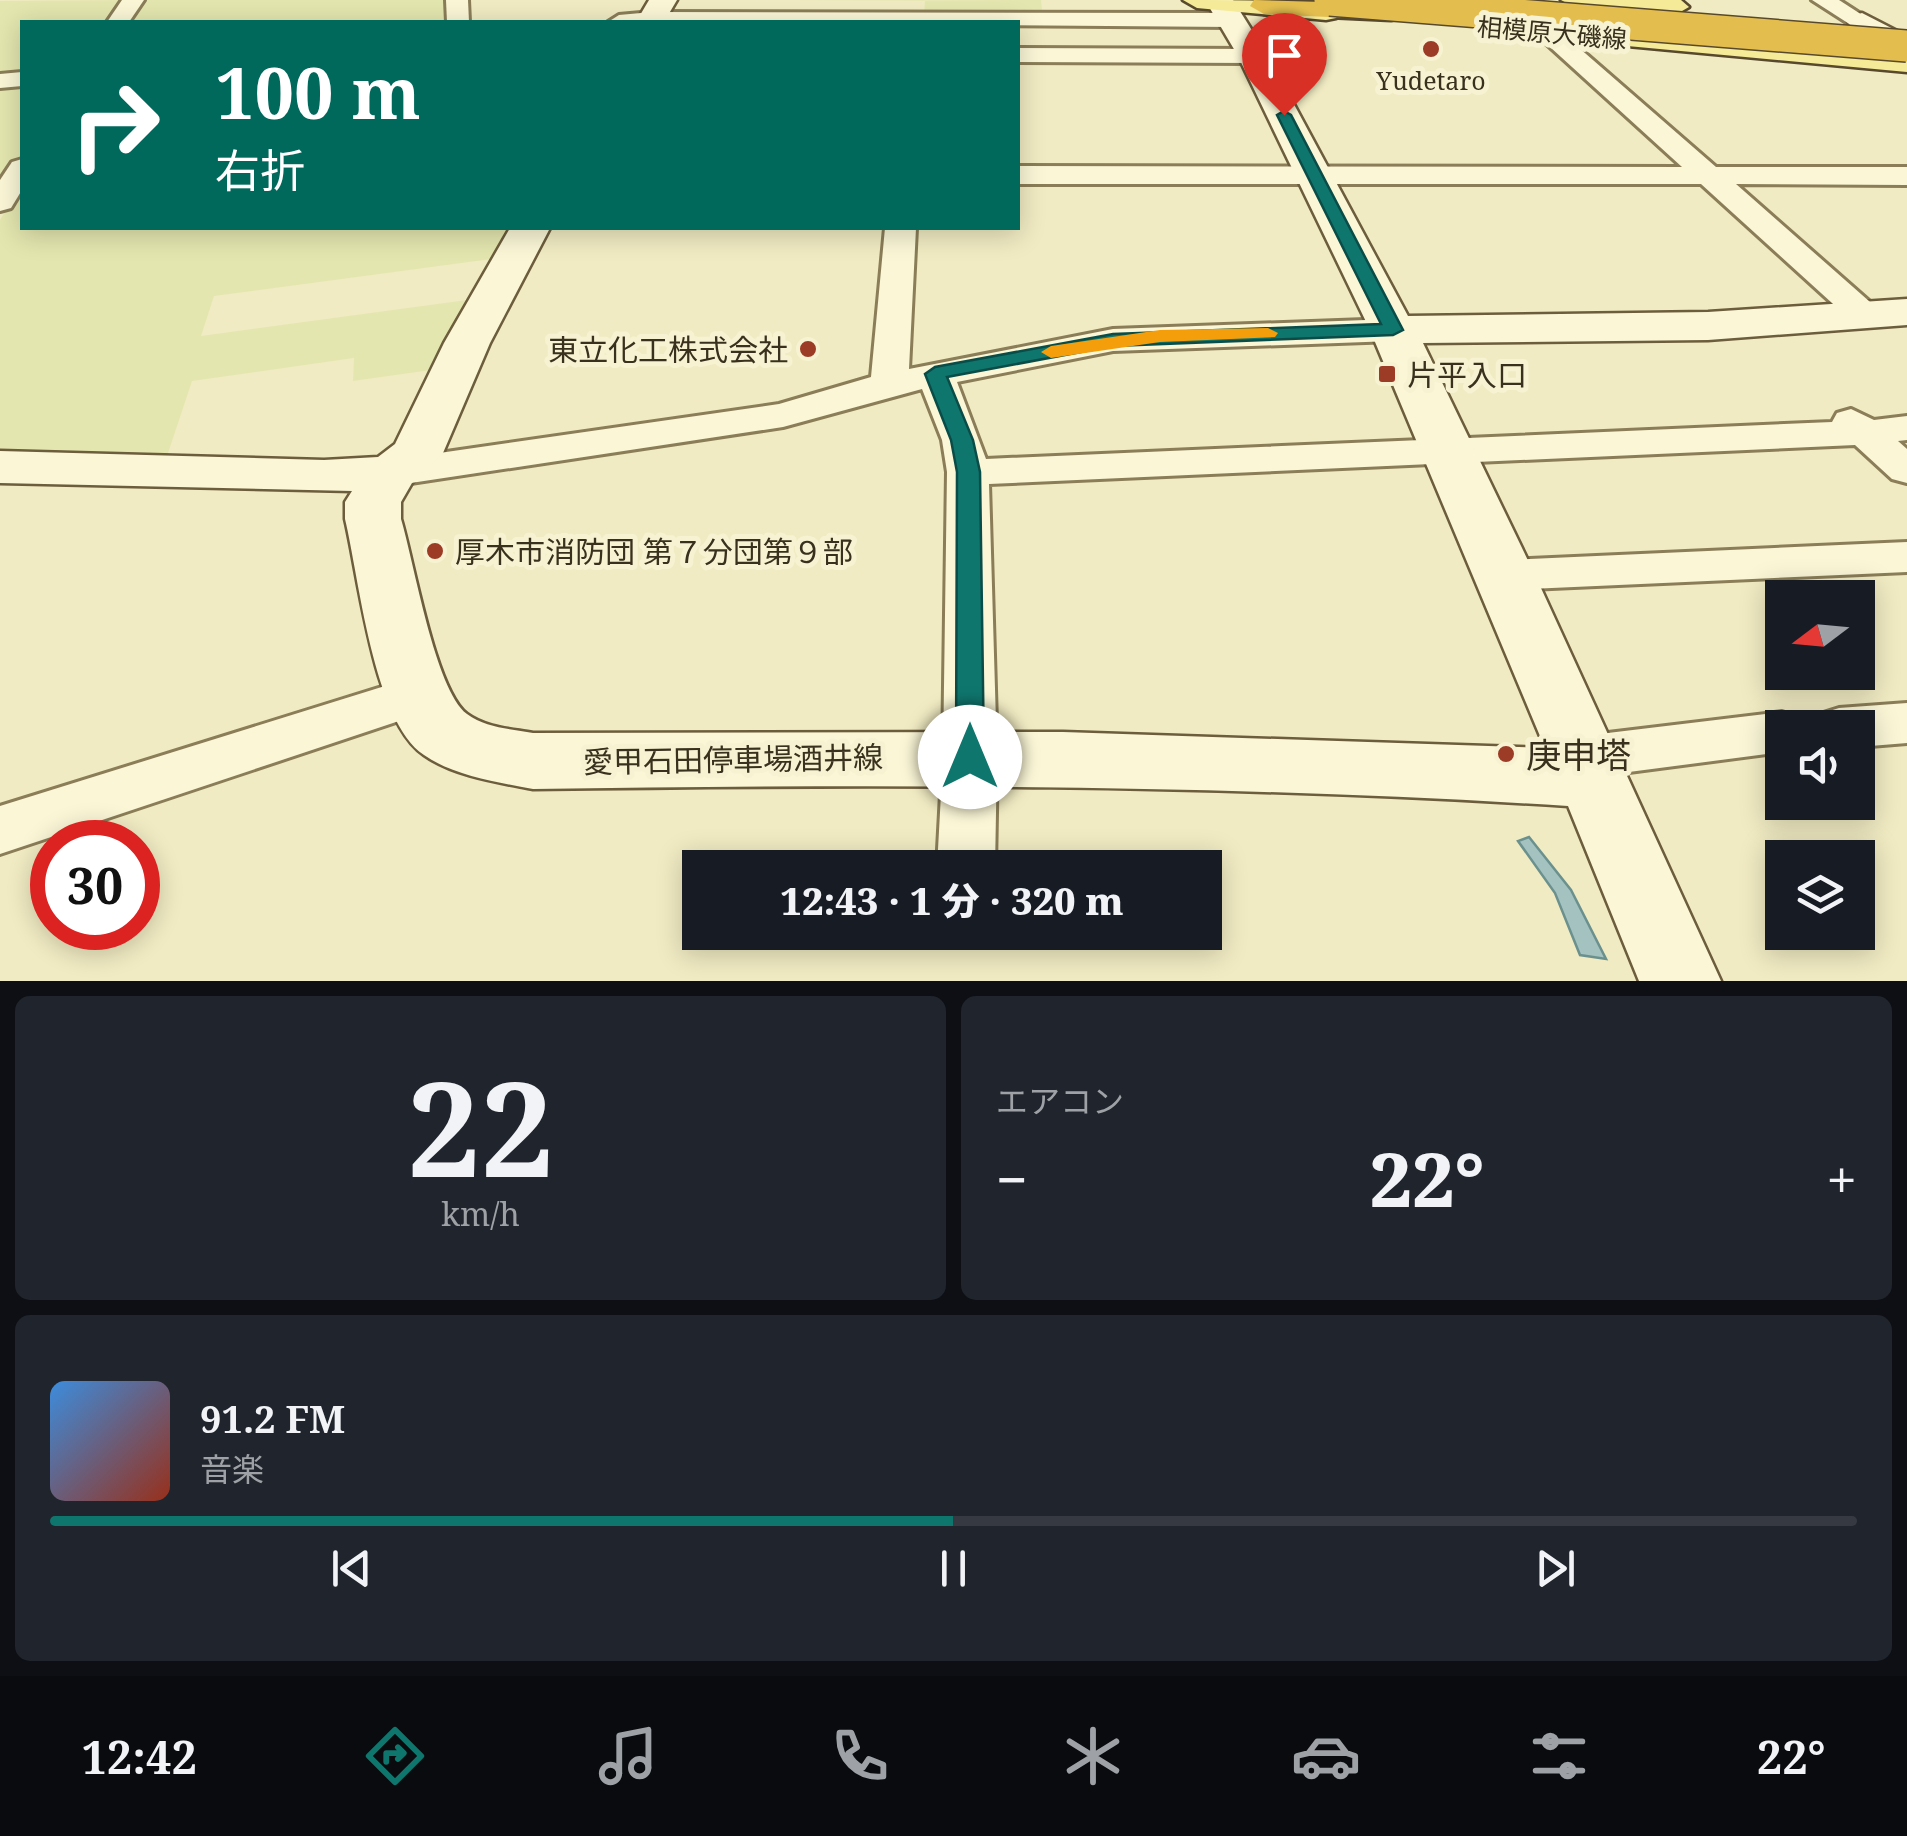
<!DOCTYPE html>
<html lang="ja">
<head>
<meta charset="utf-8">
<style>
	body { margin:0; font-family:"Noto Serif","Noto Sans JP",serif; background:#20242c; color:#f1f3f6; height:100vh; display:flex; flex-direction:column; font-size:38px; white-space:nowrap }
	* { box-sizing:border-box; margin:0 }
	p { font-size:32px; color:#9ea1a6 }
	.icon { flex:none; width:55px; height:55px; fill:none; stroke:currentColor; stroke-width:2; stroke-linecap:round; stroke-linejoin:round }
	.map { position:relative; height:981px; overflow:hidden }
	.sheet { display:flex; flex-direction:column; gap:15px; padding:15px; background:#0d0f14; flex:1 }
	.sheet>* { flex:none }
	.guide { position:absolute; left:20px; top:20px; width:1000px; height:210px; border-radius:0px; box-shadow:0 5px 25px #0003; background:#00695c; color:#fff; overflow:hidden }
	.needle { width:65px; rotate:254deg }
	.fabs { position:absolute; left:1765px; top:580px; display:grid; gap:20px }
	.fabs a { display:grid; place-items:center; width:110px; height:110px; border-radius:0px; background:#171b24; box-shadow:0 5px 25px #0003; font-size:50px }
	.speed { position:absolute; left:30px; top:820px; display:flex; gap:20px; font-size:50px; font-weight:700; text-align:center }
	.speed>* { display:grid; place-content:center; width:130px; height:130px; border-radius:50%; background:#171b24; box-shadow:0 5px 25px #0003; line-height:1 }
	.speed .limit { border:15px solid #d22; background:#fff; color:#111 }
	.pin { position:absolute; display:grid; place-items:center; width:85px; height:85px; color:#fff; margin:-102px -42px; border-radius:50% 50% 50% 0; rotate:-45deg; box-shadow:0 0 10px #0007 }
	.pin .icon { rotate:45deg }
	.me { position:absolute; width:110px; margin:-55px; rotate:0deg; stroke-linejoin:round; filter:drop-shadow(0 0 8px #0008) }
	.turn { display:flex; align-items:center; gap:35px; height:210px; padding:0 30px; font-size:45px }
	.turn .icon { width:130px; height:130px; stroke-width:2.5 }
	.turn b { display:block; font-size:70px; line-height:85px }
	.big { font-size:75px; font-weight:800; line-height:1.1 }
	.sheet .tile { flex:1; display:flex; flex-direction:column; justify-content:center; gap:15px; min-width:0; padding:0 35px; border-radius:15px; background:#20242c }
	.sheet .dial { align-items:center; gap:0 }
	.dial b { font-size:130px; line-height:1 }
	.song { display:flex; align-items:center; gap:30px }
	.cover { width:120px; height:120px; border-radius:15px; background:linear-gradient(135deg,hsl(210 70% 55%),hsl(10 70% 35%)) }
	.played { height:10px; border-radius:5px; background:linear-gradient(90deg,#0f766e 50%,#363941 50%) }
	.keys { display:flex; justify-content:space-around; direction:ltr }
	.heat { display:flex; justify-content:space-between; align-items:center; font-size:55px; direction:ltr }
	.sheet .tiles { flex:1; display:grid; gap:15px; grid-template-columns:1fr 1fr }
	.tile:last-child { grid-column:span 2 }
	.trip { position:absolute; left:682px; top:850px; width:540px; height:100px; border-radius:0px; background:#171b24; box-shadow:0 5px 25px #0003; font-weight:800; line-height:100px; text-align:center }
	.dock { display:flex; height:160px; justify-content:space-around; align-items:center; background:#090b0e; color:#9ea1a6 }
	.dock .icon { width:70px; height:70px }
	.dock .on { color:#0f766e }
	.dock b { font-size:45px; color:#f1f3f6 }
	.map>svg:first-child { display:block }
	.farmland { fill:#e4e6af }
	.water { fill:#a4c2bf; stroke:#6b918f; stroke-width:2.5 }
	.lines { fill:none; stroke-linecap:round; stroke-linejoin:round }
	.street-casing { stroke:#8a7d58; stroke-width:6 }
	.secondary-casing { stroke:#6c5d3c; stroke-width:5 }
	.primary-casing { stroke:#58492d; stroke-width:5 }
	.highway-casing { stroke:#58492d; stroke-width:5 }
	.street { fill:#faf6d6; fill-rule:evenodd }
	.secondary { fill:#faf6d6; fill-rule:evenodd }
	.primary { fill:#f4ea98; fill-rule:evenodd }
	.highway { fill:#e3be4f; fill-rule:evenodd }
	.highway-bridge-casing { stroke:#58492d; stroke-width:34; stroke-linecap:butt }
	.highway-bridge { stroke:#e3be4f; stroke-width:31 }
	.route { fill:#0f766e; stroke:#0a4d48; stroke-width:2.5 }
	.slow { fill:#f59e0b }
	.poi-dot { fill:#9c3c26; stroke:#f7f3d2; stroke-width:4 }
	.labels { text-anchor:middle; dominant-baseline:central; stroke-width:10; stroke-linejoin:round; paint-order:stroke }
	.far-street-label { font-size:25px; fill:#39301d; stroke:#f7f3d2 }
	.far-poi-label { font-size:25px; fill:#39301d; stroke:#f7f3d2 }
	.poi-label { font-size:30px; fill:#39301d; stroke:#f7f3d2; text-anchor:start }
	.street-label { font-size:30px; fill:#39301d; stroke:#f7f3d2 }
	.near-poi-label { font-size:35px; fill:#39301d; stroke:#f7f3d2; text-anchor:start }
</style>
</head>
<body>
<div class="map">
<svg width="1907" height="981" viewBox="0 0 1907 981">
	<rect width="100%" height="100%" fill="#f0ebc2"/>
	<g class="farmland">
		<path d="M 128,0 L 113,22 L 22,22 L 22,78 L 0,80 L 0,1 Z"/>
		<path d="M 140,0 L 450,0 L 451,22 L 125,22 Z"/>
		<path d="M 1041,0 L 1043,18 L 924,16 L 925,1 L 793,1 Z"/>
		<path d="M 22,82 L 22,156 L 0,190 L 0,84 Z"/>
		<path d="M 22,184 L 22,228 L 517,228 L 499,258 L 214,296 L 201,336 L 467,300 L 431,370 L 353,381 L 354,358 L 192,381 L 167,456 L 0,451 L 0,220 Z"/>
	</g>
	<path class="water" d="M 1529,837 L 1571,890 L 1606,959 L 1580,955 L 1555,893 L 1518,841 Z"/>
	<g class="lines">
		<defs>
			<g id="street">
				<path d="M 122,0 L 144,0 L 129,22 L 107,22 Z"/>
				<path d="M 446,0 L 468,0 L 469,22 L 447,22 Z"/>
				<path d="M 1812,0 L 1839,0 L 1873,22 L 1870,27 L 1854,27 Z"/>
				<path d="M 652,12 L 1231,13 L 1242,20 L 1231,27 L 608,22 L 619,15 Z"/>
				<path d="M 1547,25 L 1555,27 L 1716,167 L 1907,167 L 1907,185 L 1736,184 L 1878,309 L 1883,316 L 1878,323 L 1866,326 L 1854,323 L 1701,184 L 1018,184 L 1018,166 L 1682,167 L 1539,37 L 1536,32 L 1539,27 Z"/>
				<path d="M 1018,48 L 1253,49 L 1265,56 L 1253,63 L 1018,62 Z"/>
				<path d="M 22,72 L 22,86 L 0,88 L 0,74 Z"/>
				<path d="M 22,159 L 22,190 L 11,208 L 0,211 L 0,180 L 12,162 Z"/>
				<path d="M 885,228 L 916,228 L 909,369 L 1113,329 L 1393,319 L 1406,322 L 1411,330 L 1406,338 L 1393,341 L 1113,351 L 957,382 L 986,459 L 1832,422 L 1837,413 L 1851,409 L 1874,420 L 1907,416 L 1907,440 L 1898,441 L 1907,449 L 1907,483 L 1892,479 L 1855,445 L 989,484 L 997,757 L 995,868 L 937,868 L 943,757 L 947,472 L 942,440 L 922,389 L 783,427 L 391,486 L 376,482 L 370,473 L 376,464 L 391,460 L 779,404 L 871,377 Z"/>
				<path d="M 1907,542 L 1907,572 L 1505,590 L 1489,586 L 1482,575 L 1489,564 L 1505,560 Z"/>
				<path d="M 417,676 L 435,681 L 443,695 L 435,709 L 0,854 L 0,806 Z"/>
				<path d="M 1907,703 L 1907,743 L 1858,747 L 1858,728 L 1813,728 L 1820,714 L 1839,708 Z"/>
				<path d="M 1782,712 L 1801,718 L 1806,728 L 1782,728 L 1782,752 L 1583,778 L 1564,772 L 1556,757 L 1564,742 L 1583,736 Z"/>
			</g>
			<g id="secondary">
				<path d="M 649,0 L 677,0 L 664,22 L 636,22 Z"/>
				<path d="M 1205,0 L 1233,0 L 1268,56 L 1408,316 L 1708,312 L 1907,299 L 1907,325 L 1708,340 L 1423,343 L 1535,575 L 1721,981 L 1639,981 L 1568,806 C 1223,784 878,784 533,789 C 497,782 454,776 424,755 C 373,721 359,577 345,519 L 345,502 L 352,491 L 0,483 L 0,451 L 324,460 L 378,457 L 395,444 L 444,343 L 510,228 L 550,228 L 490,343 L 443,453 L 412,483 L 401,502 L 401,519 C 414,562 435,690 467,714 C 486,728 511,729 533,733 L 1063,732 L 1545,748 L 1370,330 L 1238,56 Z"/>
				<path d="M 1862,13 L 1907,36 L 1907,58 L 1852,28 L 1848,22 L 1852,16 Z"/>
			</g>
			<g id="primary">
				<path d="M 1183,0 C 1233,0 1287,0 1336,6 L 1340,12 L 1336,18 L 1326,20 L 1197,8 Z"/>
				<path d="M 1561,0 L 1681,0 L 1689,7 L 1675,15 L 1575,8 Z"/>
				<path d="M 1616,29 L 1907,54 L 1907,72 L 1606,44 L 1601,38 L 1606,32 Z"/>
			</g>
			<path id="highway" d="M 1254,0 L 1391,4 L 1401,6 L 1405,12 L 1401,18 L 1391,20 L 1264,14 L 1250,6 Z"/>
		</defs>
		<use href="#street" class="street-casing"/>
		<use href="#secondary" class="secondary-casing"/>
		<use href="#primary" class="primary-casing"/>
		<use href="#highway" class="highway-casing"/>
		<use href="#street" class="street"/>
		<use href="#secondary" class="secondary"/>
		<use href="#primary" class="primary"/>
		<use href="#highway" class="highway"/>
		<defs>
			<path id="highway-bridge" d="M 1330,0 L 1907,46"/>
		</defs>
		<use href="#highway-bridge" class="highway-bridge-casing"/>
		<use href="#highway-bridge" class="highway-bridge"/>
	</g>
	<path class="route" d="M 1284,111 L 1291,115 L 1403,330 L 1393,335 L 1113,346 L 947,377 L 973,440 L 980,472 L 984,757 L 980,765 L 970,768 L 960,765 L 956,757 L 957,472 L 951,440 L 925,374 L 935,367 L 1113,334 L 1381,324 L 1277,115 Z"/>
	<path class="slow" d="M 1268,328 L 1278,333 L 1275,337 L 1160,342 L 1051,358 L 1041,352 L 1051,346 L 1160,330 Z"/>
	<g class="poi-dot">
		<circle cx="1431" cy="49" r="10"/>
		<circle cx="808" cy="349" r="10"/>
		<rect x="1377" y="364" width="20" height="20" rx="5"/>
		<circle cx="435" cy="551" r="10"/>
		<circle cx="1506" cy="754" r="10"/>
	</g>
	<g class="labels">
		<g class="far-street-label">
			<text transform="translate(1552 32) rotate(5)">相模原大磯線</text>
		</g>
		<g class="far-poi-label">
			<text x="1431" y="80">Yudetaro</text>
		</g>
		<g class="poi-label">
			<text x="788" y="349" text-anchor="end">東立化工株式会社</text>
			<text x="1407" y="374">片平入口</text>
			<text x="455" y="551">厚木市消防団 第７分団第９部</text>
		</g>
		<g class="street-label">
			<text transform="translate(733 759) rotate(-1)">愛甲石田停車場酒井線</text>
		</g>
		<g class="near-poi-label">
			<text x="1526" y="754">庚申塔</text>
		</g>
	</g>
</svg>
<div class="fabs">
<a><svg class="needle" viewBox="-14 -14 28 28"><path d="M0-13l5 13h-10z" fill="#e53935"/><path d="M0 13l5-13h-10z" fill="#9ea1a6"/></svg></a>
<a><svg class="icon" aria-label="sound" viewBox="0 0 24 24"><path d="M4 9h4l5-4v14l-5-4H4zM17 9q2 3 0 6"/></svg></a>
<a><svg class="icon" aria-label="layers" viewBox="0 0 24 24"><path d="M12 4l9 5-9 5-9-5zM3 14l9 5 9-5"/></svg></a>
</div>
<div class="speed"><div class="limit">30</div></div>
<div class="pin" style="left:1284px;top:115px;background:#d93025"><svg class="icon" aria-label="arrive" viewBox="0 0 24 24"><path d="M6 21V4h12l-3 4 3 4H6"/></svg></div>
<svg class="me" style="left:970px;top:757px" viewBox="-20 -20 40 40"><circle r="19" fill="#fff"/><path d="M0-13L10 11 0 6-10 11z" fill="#0f766e"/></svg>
<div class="trip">12:43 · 1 分 · 320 m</div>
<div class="guide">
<div class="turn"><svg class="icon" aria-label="right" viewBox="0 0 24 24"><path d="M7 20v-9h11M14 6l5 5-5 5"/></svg><div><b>100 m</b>右折</div></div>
</div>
</div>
<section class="sheet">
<div class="tiles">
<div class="tile dial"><b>22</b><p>km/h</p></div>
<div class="tile"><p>エアコン</p>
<div class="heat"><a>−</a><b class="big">22°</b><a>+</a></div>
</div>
<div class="tile">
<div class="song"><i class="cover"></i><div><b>91.2 FM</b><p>音楽</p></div></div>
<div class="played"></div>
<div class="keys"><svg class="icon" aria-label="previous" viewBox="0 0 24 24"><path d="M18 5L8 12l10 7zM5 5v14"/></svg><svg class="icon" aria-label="pause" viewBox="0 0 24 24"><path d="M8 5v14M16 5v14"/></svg><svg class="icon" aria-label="next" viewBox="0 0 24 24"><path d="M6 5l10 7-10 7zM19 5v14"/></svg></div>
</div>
</div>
</section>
<nav class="dock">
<b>12:42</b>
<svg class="icon on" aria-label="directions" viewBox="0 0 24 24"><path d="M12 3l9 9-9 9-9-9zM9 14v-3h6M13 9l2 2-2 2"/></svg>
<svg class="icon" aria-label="music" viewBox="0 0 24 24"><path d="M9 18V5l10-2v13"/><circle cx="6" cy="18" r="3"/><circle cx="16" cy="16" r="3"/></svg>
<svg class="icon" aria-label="phone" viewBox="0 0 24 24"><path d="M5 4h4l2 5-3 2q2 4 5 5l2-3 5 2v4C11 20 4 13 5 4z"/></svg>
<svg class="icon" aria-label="climate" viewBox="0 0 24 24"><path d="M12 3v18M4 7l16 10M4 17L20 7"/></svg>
<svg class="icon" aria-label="car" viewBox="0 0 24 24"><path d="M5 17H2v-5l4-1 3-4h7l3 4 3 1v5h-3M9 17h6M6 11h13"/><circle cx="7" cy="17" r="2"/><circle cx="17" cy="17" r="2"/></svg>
<svg class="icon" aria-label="filters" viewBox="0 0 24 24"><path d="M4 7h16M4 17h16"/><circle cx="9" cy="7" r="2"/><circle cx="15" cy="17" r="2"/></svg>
<b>22°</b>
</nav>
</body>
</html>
